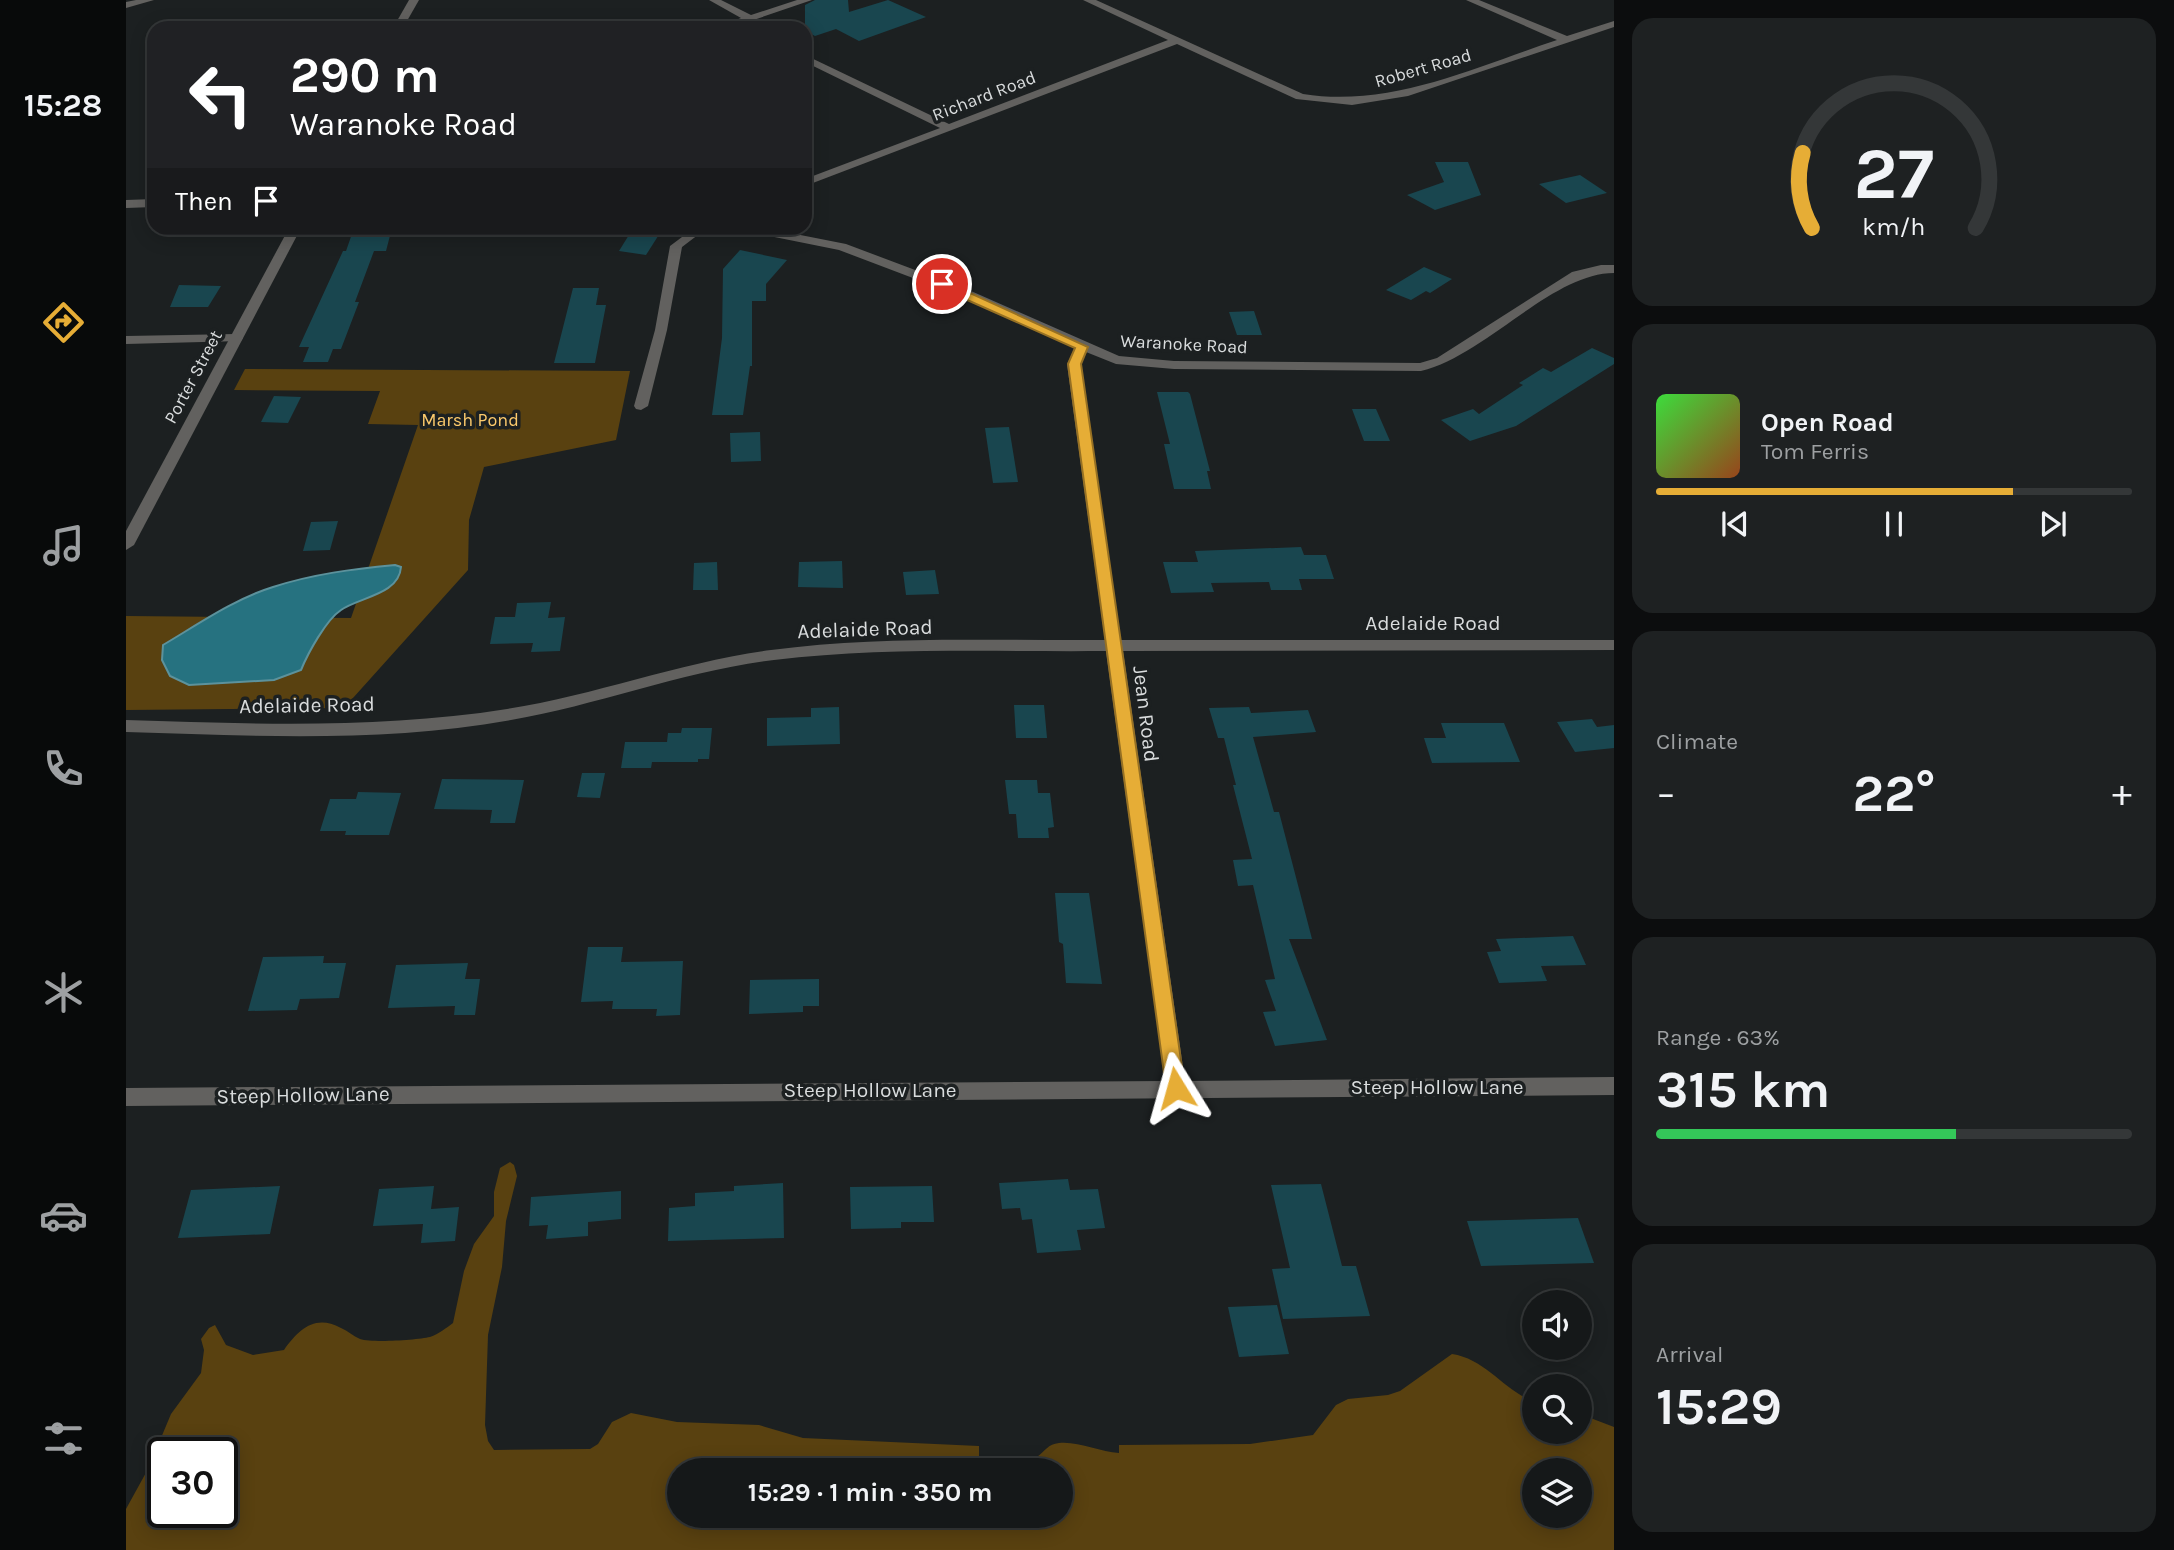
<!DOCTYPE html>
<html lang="en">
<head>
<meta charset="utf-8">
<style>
	body { margin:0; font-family:Karla,sans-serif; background:#1e2122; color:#f1f3f6; height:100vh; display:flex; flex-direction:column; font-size:26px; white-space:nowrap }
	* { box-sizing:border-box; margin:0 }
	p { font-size:23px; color:#9da0a2 }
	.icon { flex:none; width:38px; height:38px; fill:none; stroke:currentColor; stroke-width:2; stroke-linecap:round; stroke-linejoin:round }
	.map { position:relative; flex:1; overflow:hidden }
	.sheet { display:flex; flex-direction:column; gap:18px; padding:18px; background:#0c0d0e; width:560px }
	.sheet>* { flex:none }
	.banner { position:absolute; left:21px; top:21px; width:665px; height:214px; border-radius:21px; box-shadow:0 4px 18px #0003,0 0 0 2px #343738; background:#202124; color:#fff; overflow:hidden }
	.controls { position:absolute; left:1396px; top:1290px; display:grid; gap:14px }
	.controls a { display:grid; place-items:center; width:70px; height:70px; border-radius:50%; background:#151819; box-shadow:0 4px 18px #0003,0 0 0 2px #343738; font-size:35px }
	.speed { position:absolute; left:21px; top:1437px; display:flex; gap:14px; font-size:35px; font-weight:700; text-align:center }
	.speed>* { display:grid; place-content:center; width:91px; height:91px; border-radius:50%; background:#151819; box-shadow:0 4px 18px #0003,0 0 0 2px #343738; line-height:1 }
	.speed .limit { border:4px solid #111; border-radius:10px; background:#fff; color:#111 }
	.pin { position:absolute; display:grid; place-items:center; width:60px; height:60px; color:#fff; margin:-30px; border:4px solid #fff; border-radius:50%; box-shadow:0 2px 7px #0007 }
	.me { position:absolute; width:77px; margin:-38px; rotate:352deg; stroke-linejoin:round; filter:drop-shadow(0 0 5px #0008) }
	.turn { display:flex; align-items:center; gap:24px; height:147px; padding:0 28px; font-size:32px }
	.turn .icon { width:91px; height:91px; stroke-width:2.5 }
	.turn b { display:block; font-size:49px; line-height:60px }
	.then { display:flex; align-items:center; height:66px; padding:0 28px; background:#0003; gap:14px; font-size:26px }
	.big { font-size:52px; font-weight:700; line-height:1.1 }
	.sheet .tile { flex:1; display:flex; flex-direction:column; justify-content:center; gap:10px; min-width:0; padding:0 24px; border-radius:21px; background:#1e2122 }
	.sheet .dial { align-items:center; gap:0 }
	.dial svg { height:182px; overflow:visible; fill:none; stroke:#343738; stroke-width:7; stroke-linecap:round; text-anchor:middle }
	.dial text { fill:#f1f3f6; stroke:none }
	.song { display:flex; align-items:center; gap:21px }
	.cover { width:84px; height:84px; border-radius:10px; background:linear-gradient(135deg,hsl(120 70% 55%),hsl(20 70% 35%)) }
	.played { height:7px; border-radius:4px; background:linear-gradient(90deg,#e6ad36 75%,#343738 75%) }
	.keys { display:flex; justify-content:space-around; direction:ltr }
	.heat { display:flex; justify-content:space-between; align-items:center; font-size:38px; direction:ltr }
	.charge { height:10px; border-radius:5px; background:linear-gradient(90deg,#34c759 63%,#343738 0) }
	.trip { position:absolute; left:541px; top:1458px; width:406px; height:70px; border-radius:35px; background:#151819; box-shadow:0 4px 18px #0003,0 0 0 2px #343738; font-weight:700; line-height:70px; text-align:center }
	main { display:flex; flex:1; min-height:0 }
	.tab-bar { display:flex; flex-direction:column; width:126px; justify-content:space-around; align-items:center; background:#080a0a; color:#9da0a2 }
	.tab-bar .icon { width:49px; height:49px }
	.tab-bar .active { color:#e6ad36 }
	.tab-bar b { font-size:32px; color:#f1f3f6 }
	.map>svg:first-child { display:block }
	.green { fill:#594110; fill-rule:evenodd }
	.water { fill:#267280; stroke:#5c929c; stroke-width:2 }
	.building { fill:#19464f }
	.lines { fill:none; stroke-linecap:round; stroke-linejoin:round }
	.minor { fill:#62615f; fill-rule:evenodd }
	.tertiary { fill:#62615f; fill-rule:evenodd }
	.route { fill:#e6ad36; stroke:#967023; stroke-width:2 }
	.labels { text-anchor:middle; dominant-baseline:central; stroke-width:7; stroke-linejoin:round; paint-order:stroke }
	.far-street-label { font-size:18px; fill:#d9dcdd; stroke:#1c2021 }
	.far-park-label { font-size:18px; fill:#fcca6c; stroke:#1c2021 }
	.street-label { font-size:21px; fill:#d9dcdd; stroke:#1c2021 }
</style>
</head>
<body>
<main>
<nav class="tab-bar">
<b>15:28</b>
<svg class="icon active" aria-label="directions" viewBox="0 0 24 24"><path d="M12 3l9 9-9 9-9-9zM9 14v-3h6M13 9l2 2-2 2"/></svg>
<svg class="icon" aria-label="music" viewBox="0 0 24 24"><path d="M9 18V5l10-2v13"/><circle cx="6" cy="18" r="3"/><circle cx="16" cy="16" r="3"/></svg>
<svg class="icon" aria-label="phone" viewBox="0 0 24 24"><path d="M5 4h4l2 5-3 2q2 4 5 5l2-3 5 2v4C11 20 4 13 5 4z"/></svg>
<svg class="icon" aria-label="climate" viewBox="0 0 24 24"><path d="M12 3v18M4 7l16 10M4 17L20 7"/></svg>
<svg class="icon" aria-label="car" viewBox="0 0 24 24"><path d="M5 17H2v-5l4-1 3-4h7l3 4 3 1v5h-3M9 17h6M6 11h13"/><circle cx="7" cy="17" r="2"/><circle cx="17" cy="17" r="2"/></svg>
<svg class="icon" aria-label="filters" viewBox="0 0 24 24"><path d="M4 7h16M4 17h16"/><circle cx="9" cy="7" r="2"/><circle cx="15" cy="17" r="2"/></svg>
</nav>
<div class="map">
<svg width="1488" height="1550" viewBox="0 0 1488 1550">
	<rect width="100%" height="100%" fill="#1c2021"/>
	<g class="green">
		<path d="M 119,369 L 504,371 L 490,440 L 358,467 L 343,520 L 342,570 L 218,708 L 0,710 L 0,616 L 225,618 L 292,425 L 242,424 L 254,391 L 108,390 Z"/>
		<path d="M 384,1162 L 388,1165 L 391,1176 L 380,1221 L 376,1267 L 362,1335 L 359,1425 L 362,1441 L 368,1450 L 464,1449 L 472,1444 L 486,1422 L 505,1413 L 551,1422 L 633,1425 L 677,1438 L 853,1446 L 853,1457 C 869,1467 895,1470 911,1457 C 919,1451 922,1444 933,1443 C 952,1441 974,1452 993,1453 L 993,1445 L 1124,1444 L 1187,1435 L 1210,1405 L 1222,1399 L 1262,1395 L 1274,1391 L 1326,1354 C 1360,1359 1378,1391 1409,1402 L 1409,1432 L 1454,1432 L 1454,1414 L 1488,1427 L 1488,1550 L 0,1550 L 0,1509 L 22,1469 L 45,1414 L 75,1373 L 78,1350 L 75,1339 L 83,1328 L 89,1325 L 100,1345 L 127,1355 L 158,1350 C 173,1329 189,1314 215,1328 C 222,1331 227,1336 234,1339 C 247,1343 291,1340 304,1337 C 313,1334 320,1328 327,1323 L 338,1271 L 348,1244 L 368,1216 L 368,1192 L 374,1168 ZM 37,1452 L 96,1452 L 96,1512 L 37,1512 ZM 553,1470 L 934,1470 L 934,1516 L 553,1516 ZM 1409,1470 L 1454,1470 L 1454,1516 L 1409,1516 Z"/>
	</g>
	<path class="water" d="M 269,565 L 275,567 C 273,595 233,597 215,610 C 200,620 182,653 175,670 L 148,680 L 63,685 L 44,676 L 36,660 L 37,645 C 71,625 108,599 147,587 C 187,574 227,569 269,565 Z"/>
	<g class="building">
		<path d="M 689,0 L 722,0 L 723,12 L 762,0 L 800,17 L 733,41 L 710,29 L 689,36 L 679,31 L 679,5 Z"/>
		<path d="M 1309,162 L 1342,162 L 1355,195 L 1309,210 L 1281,195 L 1318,182 Z"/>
		<path d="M 1454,175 L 1481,193 L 1440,203 L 1413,184 Z"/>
		<path d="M 228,228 L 266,228 L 260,251 L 248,251 L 229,302 L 233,302 L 215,349 L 207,349 L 202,362 L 177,362 L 183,347 L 173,347 L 217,251 L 220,251 Z"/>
		<path d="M 506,230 L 534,233 L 520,255 L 493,251 Z"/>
		<path d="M 614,250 L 661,260 L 640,284 L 640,301 L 626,301 L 626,366 L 624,366 L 617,415 L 586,415 L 596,338 L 597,269 Z"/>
		<path d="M 1298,267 L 1326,279 L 1304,293 L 1300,291 L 1285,300 L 1260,290 Z"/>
		<path d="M 53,285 L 95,286 L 82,307 L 44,307 Z"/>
		<path d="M 447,288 L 473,288 L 470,305 L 480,305 L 469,363 L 428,363 Z"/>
		<path d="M 1128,311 L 1136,335 L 1111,335 L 1103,312 Z"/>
		<path d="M 1466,348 L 1488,358 L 1488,364 L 1390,426 L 1344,441 L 1315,420 L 1347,409 L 1353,414 L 1397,385 L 1393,383 L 1417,368 L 1425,372 Z"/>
		<path d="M 1031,392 L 1062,392 L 1064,394 L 1084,471 L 1081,471 L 1085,489 L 1048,489 L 1038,444 L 1044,444 Z"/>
		<path d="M 148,396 L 175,397 L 162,423 L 135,422 Z"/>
		<path d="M 1226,409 L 1250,409 L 1264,441 L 1238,441 Z"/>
		<path d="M 883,427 L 892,482 L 867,483 L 859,428 Z"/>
		<path d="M 634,432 L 635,461 L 605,462 L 604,433 Z"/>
		<path d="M 212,521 L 204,550 L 177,551 L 185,522 Z"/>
		<path d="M 1175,547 L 1178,555 L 1200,555 L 1208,579 L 1173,579 L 1176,590 L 1145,590 L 1143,582 L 1085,583 L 1088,592 L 1045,593 L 1037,562 L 1072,562 L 1069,551 Z"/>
		<path d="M 716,561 L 717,588 L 672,587 L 673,562 Z"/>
		<path d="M 591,562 L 592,590 L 567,590 L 568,563 Z"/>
		<path d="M 809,570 L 813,594 L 780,595 L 777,572 Z"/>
		<path d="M 425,602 L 422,618 L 439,617 L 434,651 L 405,652 L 407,643 L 364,644 L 369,617 L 389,617 L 391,603 Z"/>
		<path d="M 888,705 L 918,705 L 921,738 L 890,738 Z"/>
		<path d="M 713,707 L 714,744 L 641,746 L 641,718 L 685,717 L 685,708 Z"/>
		<path d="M 1123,707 L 1125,713 L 1182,710 L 1190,732 L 1127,737 L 1148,812 L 1153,812 L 1186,939 L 1163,939 L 1201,1040 L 1149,1046 L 1137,1012 L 1150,1011 L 1139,980 L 1149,979 L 1127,885 L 1112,886 L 1107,860 L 1126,859 L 1107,785 L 1110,785 L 1098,738 L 1092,738 L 1083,708 Z"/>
		<path d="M 1466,719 L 1471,727 L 1488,725 L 1488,748 L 1449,752 L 1431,722 Z"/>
		<path d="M 1315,723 L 1378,723 L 1394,762 L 1306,763 L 1298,738 L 1320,738 Z"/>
		<path d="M 556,728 L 586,728 L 583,759 L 572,759 L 572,762 L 526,762 L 525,768 L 495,768 L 499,742 L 541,742 L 542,733 L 555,733 Z"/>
		<path d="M 456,773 L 479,773 L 474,798 L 451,797 Z"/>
		<path d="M 316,779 L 398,780 L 389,823 L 364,823 L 366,810 L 308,809 Z"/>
		<path d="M 879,780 L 911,780 L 912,793 L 924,793 L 928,827 L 922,828 L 923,838 L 892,838 L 890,814 L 883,814 Z"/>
		<path d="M 232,792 L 275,793 L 263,835 L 219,835 L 220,831 L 194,831 L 204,799 L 230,799 Z"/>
		<path d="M 929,893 L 963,893 L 976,984 L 940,983 L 937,944 L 933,942 Z"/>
		<path d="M 1447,936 L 1460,965 L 1415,966 L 1421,981 L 1373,983 L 1361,952 L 1375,951 L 1370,939 Z"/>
		<path d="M 462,947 L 497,947 L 495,962 L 557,961 L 554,1015 L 530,1016 L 531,1009 L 486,1009 L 487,1001 L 455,1002 Z"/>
		<path d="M 198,956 L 197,963 L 220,963 L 213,998 L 174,999 L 171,1010 L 122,1011 L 137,957 Z"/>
		<path d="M 342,963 L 339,979 L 354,979 L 349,1015 L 328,1015 L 329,1006 L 262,1008 L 270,965 Z"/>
		<path d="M 693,979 L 693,1006 L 677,1006 L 677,1012 L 623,1014 L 624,980 Z"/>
		<path d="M 942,1179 L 944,1190 L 972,1189 L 979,1228 L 951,1230 L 955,1250 L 911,1253 L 906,1219 L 896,1220 L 894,1208 L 876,1209 L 873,1183 Z"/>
		<path d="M 657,1183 L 658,1238 L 542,1241 L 543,1208 L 569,1206 L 569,1193 L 608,1191 L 608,1186 Z"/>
		<path d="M 1195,1184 L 1216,1266 L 1230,1266 L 1244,1316 L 1157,1319 L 1146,1269 L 1164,1268 L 1145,1185 Z"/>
		<path d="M 154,1186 L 144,1234 L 52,1238 L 65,1190 Z"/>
		<path d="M 308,1186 L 305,1209 L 333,1207 L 329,1241 L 295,1243 L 297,1224 L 247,1226 L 253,1189 Z"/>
		<path d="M 806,1186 L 808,1222 L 775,1222 L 775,1228 L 725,1229 L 724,1187 Z"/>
		<path d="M 495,1191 L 495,1219 L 462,1222 L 462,1236 L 420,1239 L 422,1225 L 403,1226 L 405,1197 Z"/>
		<path d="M 1452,1218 L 1468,1263 L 1355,1266 L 1341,1221 Z"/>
		<path d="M 1151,1305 L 1163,1354 L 1113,1357 L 1102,1307 Z"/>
	</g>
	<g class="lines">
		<g class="minor">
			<path d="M 10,0 L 28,0 L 0,8 L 0,2 Z"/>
			<path d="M 583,0 L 595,0 L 625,15 L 671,0 L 686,0 L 604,28 L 589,28 L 615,18 Z"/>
			<path d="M 957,0 L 970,0 L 1177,94 C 1265,108 1349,67 1431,40 L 1340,0 L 1353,0 L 1441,36 L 1488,21 L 1488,27 L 1282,96 L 1226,105 L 1170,99 L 1051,44 L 679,186 L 679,179 L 814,128 L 679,62 L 679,55 L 823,124 L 1042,40 Z"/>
			<path d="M 28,199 L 28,207 L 0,208 L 0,200 Z"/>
			<path d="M 568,228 L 581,228 L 556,247 L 541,330 L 522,406 L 515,410 L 510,409 L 508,406 L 529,330 L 544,246 Z"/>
			<path d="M 618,228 L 639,228 L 720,244 L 845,291 L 993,356 L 1048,361 L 1294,363 L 1311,358 L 1446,272 L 1475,265 L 1488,265 L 1488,273 C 1426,273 1360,355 1295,371 L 1048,369 L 990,364 L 960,352 L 955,364 L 995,640 L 1488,640 L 1488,650 L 997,651 L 1059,1081 L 1488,1077 L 1488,1095 L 0,1106 L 0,1088 L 1039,1081 L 980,651 C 870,652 757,647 648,660 C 558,671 473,705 385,720 C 258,743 128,736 0,732 L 0,720 C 127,724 255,729 381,709 C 470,695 555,662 645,650 C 755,635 868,641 979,640 L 941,364 L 950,347 L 837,297 L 713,250 L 624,232 Z"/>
			<path d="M 110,334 L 117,338 L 115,341 L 0,344 L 0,336 Z"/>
		</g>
		<g class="tertiary">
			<path d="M 283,0 L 293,0 L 277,28 L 267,28 Z"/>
			<path d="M 163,228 L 175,228 L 8,545 L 0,550 L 0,531 Z"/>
		</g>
	</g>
	<path class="route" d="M 812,282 L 820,282 L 962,347 L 955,364 L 1059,1088 L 1056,1094 L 1050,1096 L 1043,1094 L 1040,1088 L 942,364 L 949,348 L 812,287 Z"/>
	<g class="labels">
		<g class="far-street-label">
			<text transform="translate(1297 68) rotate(-16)">Robert Road</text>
			<text transform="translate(858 96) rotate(-21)">Richard Road</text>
			<text transform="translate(1058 344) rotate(3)">Waranoke Road</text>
			<text transform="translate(67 377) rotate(-62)">Porter Street</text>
		</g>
		<g class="far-park-label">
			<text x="344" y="420">Marsh Pond</text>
		</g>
		<g class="street-label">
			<text x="1307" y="623">Adelaide Road</text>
			<text transform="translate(739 629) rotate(-2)">Adelaide Road</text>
			<text transform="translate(181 705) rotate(-1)">Adelaide Road</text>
			<text transform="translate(1020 714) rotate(83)">Jean Road</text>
			<text x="1311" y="1087">Steep Hollow Lane</text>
			<text x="744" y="1090">Steep Hollow Lane</text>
			<text transform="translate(177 1095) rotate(-1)">Steep Hollow Lane</text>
		</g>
	</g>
</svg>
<div class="controls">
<a><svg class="icon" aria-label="sound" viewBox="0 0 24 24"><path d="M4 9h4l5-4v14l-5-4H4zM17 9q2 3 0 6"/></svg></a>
<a><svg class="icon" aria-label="search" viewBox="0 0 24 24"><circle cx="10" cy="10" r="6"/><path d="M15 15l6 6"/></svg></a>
<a><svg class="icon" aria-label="layers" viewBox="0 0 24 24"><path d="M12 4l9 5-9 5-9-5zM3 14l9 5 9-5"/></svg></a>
</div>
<div class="speed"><div class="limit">30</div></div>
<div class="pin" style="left:816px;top:284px;background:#d93025"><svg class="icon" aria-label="arrive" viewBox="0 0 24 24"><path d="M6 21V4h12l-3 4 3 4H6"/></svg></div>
<svg class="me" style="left:1050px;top:1088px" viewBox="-20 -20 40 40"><path d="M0-17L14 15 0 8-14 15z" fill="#e6ad36" stroke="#fff" stroke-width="4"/></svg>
<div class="trip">15:29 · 1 min · 350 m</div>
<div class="banner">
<div class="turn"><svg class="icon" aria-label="left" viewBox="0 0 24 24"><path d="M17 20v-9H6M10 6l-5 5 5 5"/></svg><div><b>290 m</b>Waranoke Road</div></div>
<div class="then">Then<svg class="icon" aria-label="arrive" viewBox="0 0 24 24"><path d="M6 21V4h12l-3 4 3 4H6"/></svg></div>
</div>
</div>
<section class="sheet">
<div class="tile dial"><svg viewBox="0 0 100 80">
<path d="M14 69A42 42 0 1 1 86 69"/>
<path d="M14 69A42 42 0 0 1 10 36" stroke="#e6ad36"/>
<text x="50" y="56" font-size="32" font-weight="700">27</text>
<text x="50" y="72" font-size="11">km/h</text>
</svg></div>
<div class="tile">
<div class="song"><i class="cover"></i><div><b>Open Road</b><p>Tom Ferris</p></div></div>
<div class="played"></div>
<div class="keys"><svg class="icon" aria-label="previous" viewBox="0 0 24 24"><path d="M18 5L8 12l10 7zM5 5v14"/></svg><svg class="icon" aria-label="pause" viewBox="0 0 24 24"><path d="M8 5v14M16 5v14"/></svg><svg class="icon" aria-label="next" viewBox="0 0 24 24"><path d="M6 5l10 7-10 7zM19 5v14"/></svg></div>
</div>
<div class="tile"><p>Climate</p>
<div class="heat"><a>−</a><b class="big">22°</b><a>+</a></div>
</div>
<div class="tile"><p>Range · 63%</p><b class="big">315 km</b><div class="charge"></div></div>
<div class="tile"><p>Arrival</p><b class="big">15:29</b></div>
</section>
</main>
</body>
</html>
